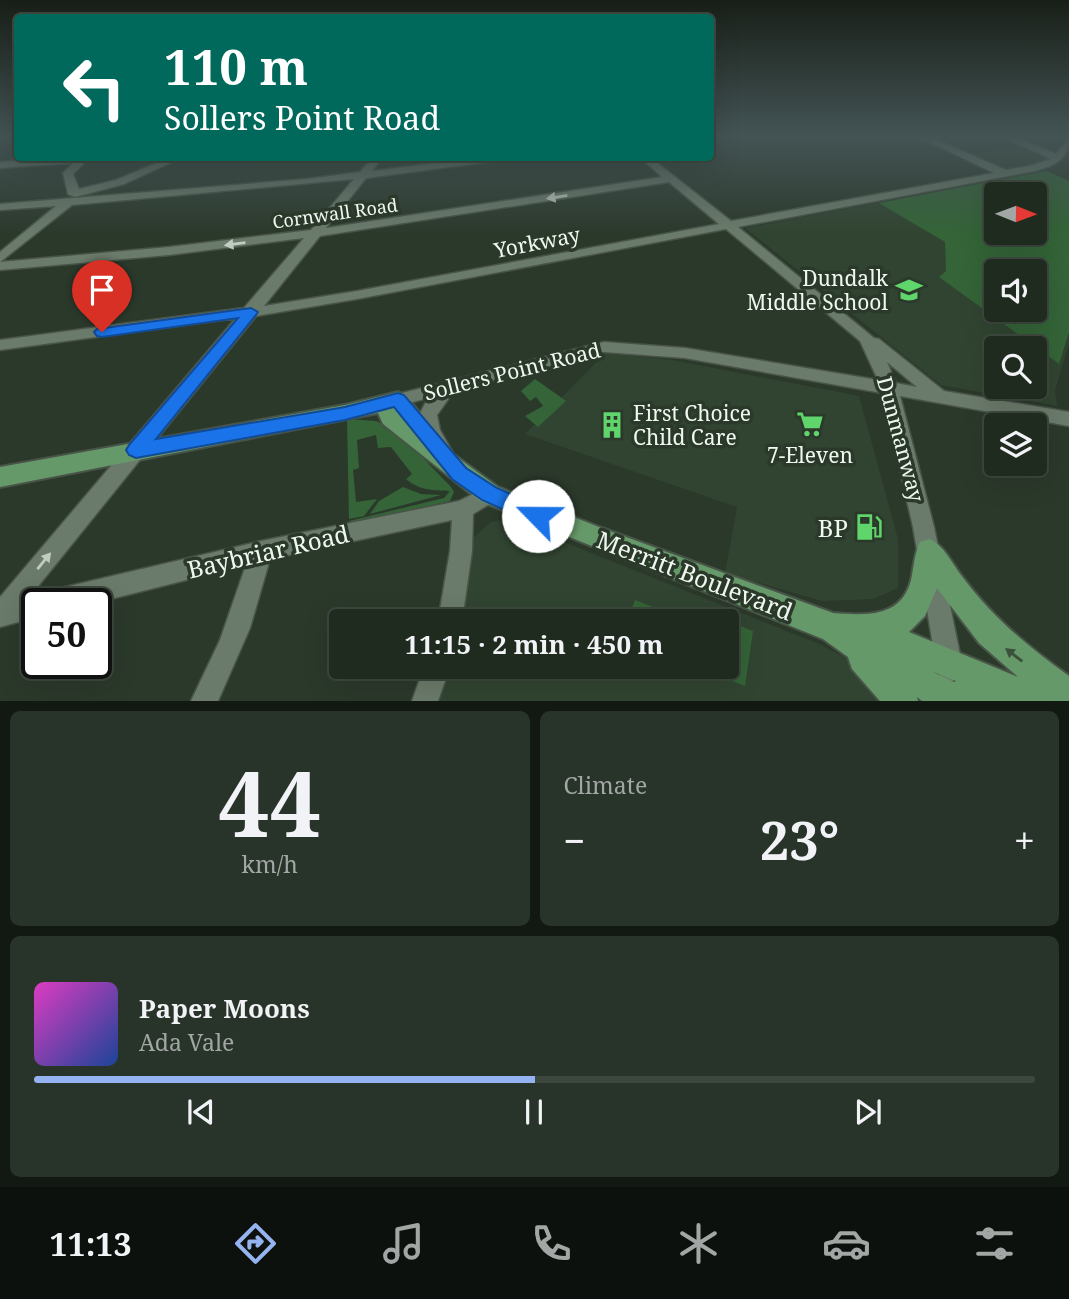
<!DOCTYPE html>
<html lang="en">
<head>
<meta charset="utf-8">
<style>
	body { margin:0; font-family:"Noto Serif",serif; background:#283329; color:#f1f3f6; height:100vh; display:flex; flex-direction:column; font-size:26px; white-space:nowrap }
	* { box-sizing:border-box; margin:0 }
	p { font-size:23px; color:#a2a7a5 }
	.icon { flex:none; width:38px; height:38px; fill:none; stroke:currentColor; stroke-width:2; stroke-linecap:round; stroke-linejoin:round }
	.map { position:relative; height:701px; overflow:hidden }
	.panel { display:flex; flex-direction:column; gap:10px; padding:10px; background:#121812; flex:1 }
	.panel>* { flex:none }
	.hud { position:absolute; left:14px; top:14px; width:700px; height:147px; border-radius:7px; box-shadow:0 7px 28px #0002,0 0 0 2px #3d473e; background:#00695c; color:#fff; overflow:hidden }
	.needle { width:46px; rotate:91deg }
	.buttons { position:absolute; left:984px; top:182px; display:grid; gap:14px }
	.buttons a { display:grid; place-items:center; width:63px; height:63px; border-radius:7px; background:#202b20; box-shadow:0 7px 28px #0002,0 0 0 2px #3d473e; font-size:35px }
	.speed { position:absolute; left:21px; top:588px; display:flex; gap:14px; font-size:35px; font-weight:700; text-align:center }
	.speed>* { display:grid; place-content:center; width:91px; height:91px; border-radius:50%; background:#202b20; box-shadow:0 7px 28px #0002,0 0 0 2px #3d473e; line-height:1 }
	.speed .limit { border:4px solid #111; border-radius:10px; background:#fff; color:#111 }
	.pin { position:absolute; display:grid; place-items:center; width:60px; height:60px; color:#fff; margin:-72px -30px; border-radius:50% 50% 50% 0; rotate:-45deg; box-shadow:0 0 7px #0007 }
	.pin .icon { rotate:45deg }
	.me { position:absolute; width:77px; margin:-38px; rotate:293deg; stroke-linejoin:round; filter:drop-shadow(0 0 5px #0008) }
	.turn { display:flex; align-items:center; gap:24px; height:147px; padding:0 35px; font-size:32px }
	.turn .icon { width:91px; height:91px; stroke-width:2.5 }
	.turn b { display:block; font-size:49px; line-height:60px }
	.big { font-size:52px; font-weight:700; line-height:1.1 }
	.panel .tile { flex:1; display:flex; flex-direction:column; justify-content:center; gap:10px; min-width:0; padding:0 24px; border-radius:10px; background:#283329 }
	.panel .dial { align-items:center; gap:0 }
	.dial b { font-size:91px; line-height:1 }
	.song { display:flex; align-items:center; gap:21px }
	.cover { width:84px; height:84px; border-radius:10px; background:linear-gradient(135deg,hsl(310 70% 55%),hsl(220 70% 35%)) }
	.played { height:7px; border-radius:4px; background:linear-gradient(90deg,#95b2f1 50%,#3d473e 50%) }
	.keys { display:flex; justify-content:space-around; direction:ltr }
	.heat { display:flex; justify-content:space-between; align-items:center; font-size:38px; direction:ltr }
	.panel .tiles { flex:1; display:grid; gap:10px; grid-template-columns:1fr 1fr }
	.tile:last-child { grid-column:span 2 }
	.trip { position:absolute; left:329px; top:609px; width:410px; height:70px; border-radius:7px; background:#202b20; box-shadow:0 7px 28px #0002,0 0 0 2px #3d473e; font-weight:700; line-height:70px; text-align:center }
	.menu { display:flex; height:112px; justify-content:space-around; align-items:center; background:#0d110d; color:#a2a7a5 }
	.menu .icon { width:49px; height:49px }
	.menu .selected { color:#95b2f1 }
	.menu b { font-size:32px; color:#f1f3f6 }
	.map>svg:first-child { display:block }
	.built { fill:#314431; fill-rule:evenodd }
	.green { fill:#346437; fill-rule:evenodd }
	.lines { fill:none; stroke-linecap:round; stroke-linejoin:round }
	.minor-casing { stroke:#485448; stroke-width:3 }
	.major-casing { stroke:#485448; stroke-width:4 }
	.minor { fill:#6b7b6b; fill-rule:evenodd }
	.major { fill:#669969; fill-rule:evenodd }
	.oneway { fill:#c1ccc1 }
	.oneway2 { fill:#3a513a }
	.route { fill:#1a73e8; stroke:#114b97; stroke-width:2 }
	.labels { text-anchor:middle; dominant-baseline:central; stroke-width:7; stroke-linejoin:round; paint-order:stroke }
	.far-street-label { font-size:18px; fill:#eff8ef; stroke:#2b392b }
	.street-label { font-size:21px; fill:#eff8ef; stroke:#2b392b }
	.poi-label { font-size:21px; fill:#eff8ef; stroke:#2b392b; text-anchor:end }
	.near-poi-label { font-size:24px; fill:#eff8ef; stroke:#2b392b; text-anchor:end }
	.near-street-label { font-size:24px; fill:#eff8ef; stroke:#2b392b }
</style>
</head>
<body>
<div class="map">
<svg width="1069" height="701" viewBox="0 0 1069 701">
	<rect width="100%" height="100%" fill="#2b392b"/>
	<g class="built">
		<path d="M 1025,145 L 1056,157 L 1046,164 L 1006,171 L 970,155 Z"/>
		<path d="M 1046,170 L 1069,180 L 1069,344 L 1055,390 L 1057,406 L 941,385 L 745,228 ZM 996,194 L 1034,194 L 1034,233 L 996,233 ZM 996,271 L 1034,271 L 1034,310 L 996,310 ZM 996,348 L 1034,348 L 1034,387 L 996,387 Z"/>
		<path d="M 606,353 L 672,360 L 859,396 L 898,539 L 898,588 L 873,599 L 822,601 L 725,573 L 737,507 L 525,434 Z"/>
		<path d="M 506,519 L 819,644 L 862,666 L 898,701 L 436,701 L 447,667 L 726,667 L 726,621 L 459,621 L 472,539 L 491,522 Z"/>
	</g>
	<g class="green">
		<path d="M 1047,171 L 1069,181 L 1069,332 L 1059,364 L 939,277 L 946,271 L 945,242 L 879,203 ZM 1034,194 L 1034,233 L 996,233 L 996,194 ZM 1034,271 L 1034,310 L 996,310 L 996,271 Z"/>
		<path d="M 535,379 L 566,401 L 538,427 L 525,416 L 543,406 L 536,397 L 530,401 L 521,391 Z"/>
		<path d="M 347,419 L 376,421 L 385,425 L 403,437 L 451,487 L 454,492 L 450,501 L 350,525 L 349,521 L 444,498 L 450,491 C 433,490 420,491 406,479 L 412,474 L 391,447 L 378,448 L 376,435 L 357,440 L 359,468 L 353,470 L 356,502 L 377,499 L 364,516 L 349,519 Z"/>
		<path d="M 403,487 L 421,494 L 441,495 L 370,514 L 379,501 Z"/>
		<path d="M 635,600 L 681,618 L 680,621 L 627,621 Z"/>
		<path d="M 693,608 L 753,631 L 745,686 L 698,667 L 726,667 L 726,621 L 690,621 Z"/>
	</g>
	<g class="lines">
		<defs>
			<g id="minor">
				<path d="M 919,137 L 930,137 L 1006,170 L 1033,165 L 1051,159 L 1003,137 L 1014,137 L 1056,154 L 1069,139 C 1069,160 1053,166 1035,171 L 738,227 L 874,338 L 879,339 L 944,391 L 1069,412 L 1069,426 L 900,396 L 934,527 L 963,669 L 959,678 L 950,682 L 941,678 L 937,669 L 913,527 L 882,393 L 685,358 L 604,352 L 454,391 L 437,415 L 440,430 L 457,460 L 454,465 L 447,468 L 440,465 L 419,422 L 419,415 L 428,398 L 398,406 L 392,404 L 389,400 L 392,396 L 398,394 L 604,342 L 685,348 L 878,380 L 860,341 L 726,229 L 357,299 L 256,316 L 31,595 L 261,541 L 459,501 L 489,486 L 496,488 L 499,494 L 496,500 L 473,514 L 472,551 L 462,621 L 438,621 L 450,551 L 452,520 L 270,559 L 250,628 L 218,701 L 191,701 L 220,640 L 246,565 L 91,604 L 37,604 L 37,617 L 0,627 L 0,597 L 236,318 L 0,350 L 0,340 L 244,308 L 304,238 L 169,255 L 0,270 L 0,262 L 169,247 L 311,230 L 354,179 L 72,205 L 0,262 L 0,252 L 56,206 L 0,210 L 0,204 L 307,179 L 360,172 L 372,158 L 382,158 L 372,171 L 476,158 L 500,158 L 495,161 L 366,178 L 326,228 L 662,177 L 641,158 L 651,158 L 731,221 L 994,173 ZM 669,182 L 719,224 L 357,291 L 264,306 L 320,236 ZM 887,362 L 917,387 L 896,383 Z"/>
				<path d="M 63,158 L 88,159 L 73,174 L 79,189 L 116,180 L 169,158 L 181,158 L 124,184 L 75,197 L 68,194 L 63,173 L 73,163 L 0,168 L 0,162 Z"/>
				<path d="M 424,667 L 450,667 L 438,701 L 412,701 Z"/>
			</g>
			<path id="major" d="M 398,392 L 405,395 L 433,429 L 436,435 L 434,440 L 498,487 L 599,527 L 833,613 C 864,615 901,619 911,580 C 914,567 914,554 920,542 L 929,539 C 944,545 951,562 961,575 C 991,616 1028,647 1069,676 L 1069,701 L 922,701 L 917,697 L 918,701 L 880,701 L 852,669 L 848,657 L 823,639 L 480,501 L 383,424 L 378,413 L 0,487 L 0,467 L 345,405 ZM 937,588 L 979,643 L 1018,677 L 909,632 L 925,616 ZM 931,671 L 956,681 L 954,682 Z"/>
		</defs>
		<use href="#minor" class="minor-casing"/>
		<use href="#major" class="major-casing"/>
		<use href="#minor" class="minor"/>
		<use href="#major" class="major"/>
	</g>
	<defs><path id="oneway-solid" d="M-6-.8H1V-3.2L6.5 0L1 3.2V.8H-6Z" transform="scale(1.75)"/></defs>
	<g class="oneway">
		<use href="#oneway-solid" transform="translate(557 197) rotate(171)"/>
		<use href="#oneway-solid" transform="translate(235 244) rotate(173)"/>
		<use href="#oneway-solid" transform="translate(44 561) rotate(-51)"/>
	</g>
	<use class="oneway2" href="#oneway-solid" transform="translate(1014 655) rotate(-142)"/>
	<linearGradient id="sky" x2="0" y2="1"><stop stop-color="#181f18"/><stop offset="0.58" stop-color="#445455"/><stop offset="1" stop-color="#445455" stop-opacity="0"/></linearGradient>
	<rect width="1069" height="235" fill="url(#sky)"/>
	<path class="route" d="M 251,308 L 258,312 L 256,315 L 156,439 L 345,407 L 398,393 L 404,395 L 466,468 L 497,488 L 546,509 L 549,516 L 546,522 L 538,525 L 482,500 L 452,479 L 394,407 L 345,420 L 136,458 L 129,455 L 126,450 L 129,445 L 238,318 L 102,337 L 97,336 L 94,332 L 97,329 Z"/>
	<defs>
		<symbol id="school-bare" viewBox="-9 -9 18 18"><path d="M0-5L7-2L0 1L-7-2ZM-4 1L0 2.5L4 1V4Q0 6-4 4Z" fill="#60d56b" stroke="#2b392b" stroke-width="2.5" paint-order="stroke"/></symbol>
		<symbol id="supermarket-bare" viewBox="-9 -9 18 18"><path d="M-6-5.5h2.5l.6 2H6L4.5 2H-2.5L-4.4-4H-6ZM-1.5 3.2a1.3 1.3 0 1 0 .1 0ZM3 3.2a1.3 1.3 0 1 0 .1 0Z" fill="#60d56b" stroke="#2b392b" stroke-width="2.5" paint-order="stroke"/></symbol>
		<symbol id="building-bare" viewBox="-9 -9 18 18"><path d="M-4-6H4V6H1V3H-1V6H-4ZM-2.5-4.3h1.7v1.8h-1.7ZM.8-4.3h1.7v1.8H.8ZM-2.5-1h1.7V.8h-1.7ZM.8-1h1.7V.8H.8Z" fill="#60d56b" stroke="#2b392b" stroke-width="2.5" paint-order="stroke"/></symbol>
		<symbol id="fuel-bare" viewBox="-9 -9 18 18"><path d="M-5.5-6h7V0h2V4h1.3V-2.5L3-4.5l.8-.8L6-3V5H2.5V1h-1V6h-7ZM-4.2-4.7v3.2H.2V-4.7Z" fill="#60d56b" stroke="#2b392b" stroke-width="2.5" paint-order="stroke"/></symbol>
	</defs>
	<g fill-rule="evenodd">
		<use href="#school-bare" x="890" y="271" width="38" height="38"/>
		<use href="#supermarket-bare" x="791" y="405" width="38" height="38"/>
		<use href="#building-bare" x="593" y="406" width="38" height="38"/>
		<use href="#fuel-bare" x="850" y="508" width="38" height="38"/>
	</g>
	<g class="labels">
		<g class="far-street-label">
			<text transform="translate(335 213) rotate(-8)">Cornwall Road</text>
		</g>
		<g class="street-label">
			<text transform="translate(537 242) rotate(-11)">Yorkway</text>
			<text transform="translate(512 371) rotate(-14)">Sollers Point Road</text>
			<text transform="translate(901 439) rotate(75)">Dunmanway</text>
		</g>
		<g class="poi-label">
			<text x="888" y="278">Dundalk<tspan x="888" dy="24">Middle School</tspan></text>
			<text x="633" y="413" text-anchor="start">First Choice<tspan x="633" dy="24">Child Care</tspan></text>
			<text x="810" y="455" text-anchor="middle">7-Eleven</text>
		</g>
		<g class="near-poi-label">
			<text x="848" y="527">BP</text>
		</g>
		<g class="near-street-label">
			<text transform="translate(268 551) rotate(-13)">Baybriar Road</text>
			<text transform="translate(695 575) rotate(21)">Merritt Boulevard</text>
		</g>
	</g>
</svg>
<div class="buttons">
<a><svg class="needle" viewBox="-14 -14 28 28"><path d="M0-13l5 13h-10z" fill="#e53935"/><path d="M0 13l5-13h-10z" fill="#a2a7a5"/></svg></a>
<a><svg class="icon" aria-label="sound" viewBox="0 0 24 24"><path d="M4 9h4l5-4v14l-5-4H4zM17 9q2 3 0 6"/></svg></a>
<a><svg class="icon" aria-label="search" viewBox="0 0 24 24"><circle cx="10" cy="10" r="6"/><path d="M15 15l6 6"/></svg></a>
<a><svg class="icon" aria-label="layers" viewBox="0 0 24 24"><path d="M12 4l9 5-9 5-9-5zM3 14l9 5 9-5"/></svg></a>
</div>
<div class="speed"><div class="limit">50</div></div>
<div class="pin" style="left:102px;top:332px;background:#d93025"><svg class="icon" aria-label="arrive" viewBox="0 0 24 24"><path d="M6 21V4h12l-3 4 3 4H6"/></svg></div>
<svg class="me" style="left:538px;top:516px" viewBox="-20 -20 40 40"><circle r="19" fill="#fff"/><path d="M0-13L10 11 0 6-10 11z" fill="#1a73e8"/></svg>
<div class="trip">11:15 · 2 min · 450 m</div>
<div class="hud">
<div class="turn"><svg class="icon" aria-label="left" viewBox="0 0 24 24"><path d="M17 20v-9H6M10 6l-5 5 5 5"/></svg><div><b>110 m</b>Sollers Point Road</div></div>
</div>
</div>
<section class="panel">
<div class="tiles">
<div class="tile dial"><b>44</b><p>km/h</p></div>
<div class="tile"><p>Climate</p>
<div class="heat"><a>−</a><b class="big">23°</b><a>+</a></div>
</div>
<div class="tile">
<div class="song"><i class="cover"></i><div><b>Paper Moons</b><p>Ada Vale</p></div></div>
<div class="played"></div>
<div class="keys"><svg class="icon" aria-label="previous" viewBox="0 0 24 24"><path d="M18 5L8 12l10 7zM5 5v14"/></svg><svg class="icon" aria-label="pause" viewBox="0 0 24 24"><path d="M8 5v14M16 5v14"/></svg><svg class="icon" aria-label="next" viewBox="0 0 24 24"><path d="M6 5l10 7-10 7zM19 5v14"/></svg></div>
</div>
</div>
</section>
<nav class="menu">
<b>11:13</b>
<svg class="icon selected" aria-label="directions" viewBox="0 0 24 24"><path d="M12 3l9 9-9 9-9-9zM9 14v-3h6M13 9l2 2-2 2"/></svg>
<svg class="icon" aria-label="music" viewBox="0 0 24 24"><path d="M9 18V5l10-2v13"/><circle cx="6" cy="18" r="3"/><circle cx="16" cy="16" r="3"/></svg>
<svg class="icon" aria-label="phone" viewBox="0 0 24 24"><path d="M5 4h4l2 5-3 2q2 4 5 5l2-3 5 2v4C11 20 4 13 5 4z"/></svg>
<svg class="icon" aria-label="climate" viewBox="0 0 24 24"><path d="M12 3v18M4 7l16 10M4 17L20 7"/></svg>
<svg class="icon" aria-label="car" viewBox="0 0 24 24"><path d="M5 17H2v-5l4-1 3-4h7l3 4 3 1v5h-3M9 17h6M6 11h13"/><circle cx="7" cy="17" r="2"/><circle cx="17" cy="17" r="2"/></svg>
<svg class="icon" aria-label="filters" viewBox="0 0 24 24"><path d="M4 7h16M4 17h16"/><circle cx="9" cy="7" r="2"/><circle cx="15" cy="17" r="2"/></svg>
</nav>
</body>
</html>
